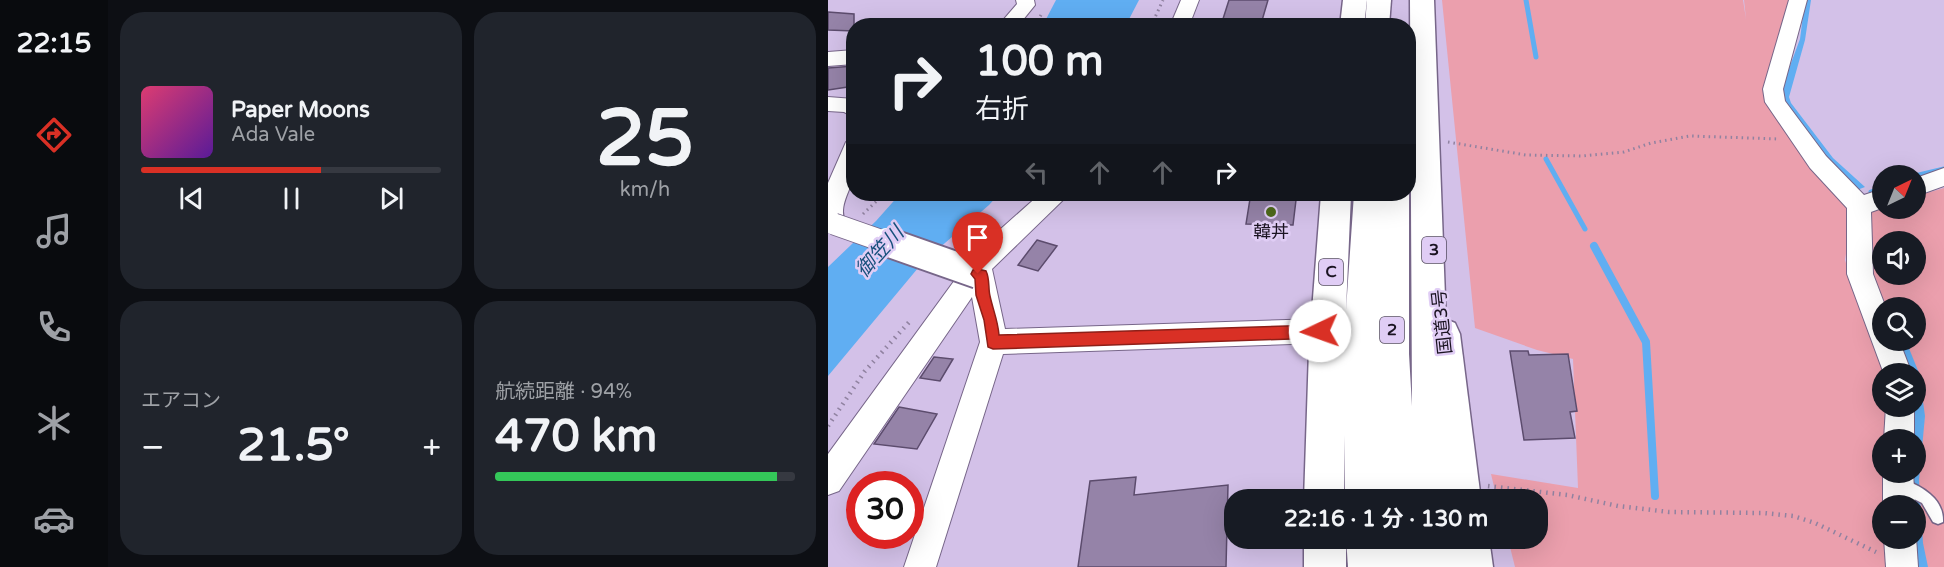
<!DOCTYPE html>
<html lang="ja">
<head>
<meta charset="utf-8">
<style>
	body { margin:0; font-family:"Varela Round","Noto Sans JP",sans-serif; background:#20242c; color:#f1f3f6; height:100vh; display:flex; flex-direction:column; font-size:22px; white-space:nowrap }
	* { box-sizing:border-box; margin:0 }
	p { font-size:20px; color:#9ea1a6 }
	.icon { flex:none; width:33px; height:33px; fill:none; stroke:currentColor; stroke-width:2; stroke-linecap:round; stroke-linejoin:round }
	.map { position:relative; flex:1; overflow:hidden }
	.side { display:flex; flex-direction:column; gap:12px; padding:12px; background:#0d0f14; width:720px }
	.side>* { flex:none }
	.banner { position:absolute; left:18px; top:18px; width:570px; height:183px; border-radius:24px; box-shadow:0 6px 24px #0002; background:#171b24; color:#f1f3f6; overflow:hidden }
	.needle { width:39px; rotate:43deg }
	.buttons { position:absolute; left:1044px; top:165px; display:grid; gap:12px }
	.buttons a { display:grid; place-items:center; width:54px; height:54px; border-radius:50%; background:#171b24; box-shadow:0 6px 24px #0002; font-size:30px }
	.speed { position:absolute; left:18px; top:471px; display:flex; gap:12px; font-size:30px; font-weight:700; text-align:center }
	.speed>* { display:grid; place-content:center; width:78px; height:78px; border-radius:50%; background:#171b24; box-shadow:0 6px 24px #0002; line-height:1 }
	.speed .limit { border:9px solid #d22; background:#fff; color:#111 }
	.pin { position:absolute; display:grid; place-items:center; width:51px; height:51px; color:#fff; margin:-62px -26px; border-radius:50% 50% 50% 0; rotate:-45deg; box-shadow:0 0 6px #0007 }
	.pin .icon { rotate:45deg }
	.me { position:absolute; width:66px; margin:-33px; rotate:267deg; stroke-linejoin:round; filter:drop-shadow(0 0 4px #0008) }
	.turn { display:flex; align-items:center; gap:21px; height:126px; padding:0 30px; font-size:27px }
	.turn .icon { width:78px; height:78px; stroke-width:2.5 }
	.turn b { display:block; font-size:42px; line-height:51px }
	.lanes { display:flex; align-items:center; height:57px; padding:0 30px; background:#0003; justify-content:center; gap:30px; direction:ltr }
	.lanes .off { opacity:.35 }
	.big { font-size:45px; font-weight:700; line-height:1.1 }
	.side .card { flex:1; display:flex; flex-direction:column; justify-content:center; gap:9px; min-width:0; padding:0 21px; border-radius:24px; background:#20242c }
	.side .dial { align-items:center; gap:0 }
	.dial b { font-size:78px; line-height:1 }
	.song { display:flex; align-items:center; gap:18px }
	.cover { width:72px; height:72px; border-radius:9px; background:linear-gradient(135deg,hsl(340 70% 55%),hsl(270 70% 35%)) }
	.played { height:6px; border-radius:3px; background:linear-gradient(90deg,#d93025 60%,#363941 60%) }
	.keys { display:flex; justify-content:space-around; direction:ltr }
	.heat { display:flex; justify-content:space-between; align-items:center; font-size:33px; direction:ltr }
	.charge { height:9px; border-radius:4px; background:linear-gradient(90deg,#34c759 94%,#363941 0) }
	.side .tiles { flex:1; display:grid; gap:12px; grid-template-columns:repeat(2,1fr) }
	.trip { position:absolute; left:396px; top:489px; width:324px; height:60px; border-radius:24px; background:#171b24; box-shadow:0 6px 24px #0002; font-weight:700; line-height:60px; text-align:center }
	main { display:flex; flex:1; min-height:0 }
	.tab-bar { display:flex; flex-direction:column; width:108px; justify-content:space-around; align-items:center; background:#090b0e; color:#9ea1a6 }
	.tab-bar .icon { width:42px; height:42px }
	.tab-bar .selected { color:#d93025 }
	.tab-bar b { font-size:27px; color:#f1f3f6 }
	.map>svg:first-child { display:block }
	.green { fill:#eb9fad; fill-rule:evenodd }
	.water { fill:#60aef2 }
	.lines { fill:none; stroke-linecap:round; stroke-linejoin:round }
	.stream-far1 { stroke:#60aef2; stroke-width:5 }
	.stream { stroke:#60aef2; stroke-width:8 }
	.building { fill:#9583a8; stroke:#5c4c6d; stroke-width:1.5 }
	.service-casing { stroke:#776689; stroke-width:3 }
	.minor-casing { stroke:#776689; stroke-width:2 }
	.trunk-casing { stroke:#776689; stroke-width:3 }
	.motorway-casing { stroke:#776689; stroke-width:3 }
	.path-far1 { stroke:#9082a0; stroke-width:3; stroke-dasharray:1.5 4; stroke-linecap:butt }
	.path { stroke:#9082a0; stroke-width:4.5; stroke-dasharray:1.5 5; stroke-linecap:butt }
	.service { fill:#fff; fill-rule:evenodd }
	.minor { fill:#fff; fill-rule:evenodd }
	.trunk { fill:#fff; fill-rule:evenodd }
	.motorway { fill:#fff; fill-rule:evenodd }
	.minor-bridge-far1-casing { stroke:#776689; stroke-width:23; stroke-linecap:butt }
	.minor-bridge-casing { stroke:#776689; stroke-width:32; stroke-linecap:butt }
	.minor-bridge-far1 { stroke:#fff; stroke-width:21 }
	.minor-bridge { stroke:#fff; stroke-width:28 }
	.route { fill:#d93025; stroke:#8d1f18; stroke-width:1.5 }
	.poi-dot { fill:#4e691b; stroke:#e0cdf5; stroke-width:2 }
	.labels { text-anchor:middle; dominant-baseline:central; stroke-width:5; stroke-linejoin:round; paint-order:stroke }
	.shield { fill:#e0cdf5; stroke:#564c61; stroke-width:1.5 }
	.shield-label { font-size:16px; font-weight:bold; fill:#1b1422 }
	.poi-label { font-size:18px; fill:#1b1422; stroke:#e0cdf5 }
	.street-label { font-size:18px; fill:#1b1422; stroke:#e0cdf5 }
	.water-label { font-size:20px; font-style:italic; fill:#17507c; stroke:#e0cdf5 }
</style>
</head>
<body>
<main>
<nav class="tab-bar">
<b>22:15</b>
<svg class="icon selected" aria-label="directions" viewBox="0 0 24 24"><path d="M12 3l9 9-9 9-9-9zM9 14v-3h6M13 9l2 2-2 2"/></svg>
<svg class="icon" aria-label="music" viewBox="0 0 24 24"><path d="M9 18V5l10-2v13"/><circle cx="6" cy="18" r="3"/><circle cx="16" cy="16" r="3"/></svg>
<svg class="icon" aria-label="phone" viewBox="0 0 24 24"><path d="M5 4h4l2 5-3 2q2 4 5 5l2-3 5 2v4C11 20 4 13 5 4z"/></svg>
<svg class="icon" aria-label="climate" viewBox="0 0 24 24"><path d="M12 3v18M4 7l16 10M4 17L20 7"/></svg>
<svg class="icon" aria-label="car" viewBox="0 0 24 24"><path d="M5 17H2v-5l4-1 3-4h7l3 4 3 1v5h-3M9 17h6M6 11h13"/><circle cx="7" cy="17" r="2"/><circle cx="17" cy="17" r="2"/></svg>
</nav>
<section class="side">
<div class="tiles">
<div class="card">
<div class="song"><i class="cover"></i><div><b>Paper Moons</b><p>Ada Vale</p></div></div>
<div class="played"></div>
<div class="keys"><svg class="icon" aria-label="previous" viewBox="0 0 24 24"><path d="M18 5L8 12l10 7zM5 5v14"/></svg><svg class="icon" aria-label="pause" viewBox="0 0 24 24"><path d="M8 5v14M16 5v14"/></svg><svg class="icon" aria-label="next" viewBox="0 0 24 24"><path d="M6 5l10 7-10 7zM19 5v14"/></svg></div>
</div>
<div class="card dial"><b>25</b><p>km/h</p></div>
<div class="card"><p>エアコン</p>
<div class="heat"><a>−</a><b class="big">21.5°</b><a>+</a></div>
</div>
<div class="card"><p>航続距離 · 94%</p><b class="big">470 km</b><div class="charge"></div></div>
</div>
</section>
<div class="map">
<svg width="1116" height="567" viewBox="0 0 1116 567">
	<rect width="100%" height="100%" fill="#d3c1e8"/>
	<g class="green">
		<path d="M 614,0 L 915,0 L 918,19 L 916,0 L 960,0 L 959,21 L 937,88 L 1020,207 L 1022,229 L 1017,260 L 1026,289 L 1058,373 L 1054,374 L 1054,406 L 1061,407 L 1059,439 L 1054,440 L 1058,505 L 1054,506 L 1054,538 L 1060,539 L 1064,567 L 687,567 L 680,539 L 710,538 L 710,500 L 669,499 L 663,474 L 750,488 L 745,359 L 709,350 L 647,328 Z"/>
		<path d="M 1116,188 L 1116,567 L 1085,567 L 1088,538 L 1088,374 L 1064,341 L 1088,340 L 1088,308 L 1054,308 L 1054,316 L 1035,273 L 1036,209 L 1054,204 L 1054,208 L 1088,208 L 1088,196 ZM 1054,242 L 1088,242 L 1088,274 L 1054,274 Z"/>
	</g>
	<g class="water">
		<path d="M 228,0 L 311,0 L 298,25 L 215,25 Z"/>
		<path d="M 977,0 L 983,0 L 977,40 L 961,97 L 963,103 L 1005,158 L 1037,187 L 1029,190 L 997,160 L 955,102 L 953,90 L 972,39 Z"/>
		<path d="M 72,194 L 171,194 L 161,205 L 95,262 L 0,376 L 0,267 L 48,221 Z"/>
		<path d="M 1068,341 L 1078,341 L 1091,373 L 1097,416 L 1091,480 L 1095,543 L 1100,567 L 1087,567 L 1088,506 L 1083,505 L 1082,473 L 1088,472 L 1088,440 L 1084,439 L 1085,407 L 1088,406 L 1088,374 L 1079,373 Z"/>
	</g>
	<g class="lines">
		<g class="stream-far1">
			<path d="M 698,0 L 708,57"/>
			<path d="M 718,159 L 757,229"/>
			<path d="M 1087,176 L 1116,169"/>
			<path d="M 1043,192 L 1054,188"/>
		</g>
		<path class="stream" d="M 766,246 L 818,342 L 827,496"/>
	</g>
	<g class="building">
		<path d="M 401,0 L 440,0 L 433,24 L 394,22 Z"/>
		<path d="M 0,12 L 26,14 L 26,31 L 0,30 Z"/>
		<path d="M 26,66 L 26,86 L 0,90 L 0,68 Z"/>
		<path d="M 422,199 L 468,200 L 465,225 L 418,224 Z"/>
		<path d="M 209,240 L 229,246 L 210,271 L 190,265 Z"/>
		<path d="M 682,351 L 700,351 L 701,355 L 740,354 L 749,411 L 742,412 L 747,438 L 696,440 Z"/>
		<path d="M 106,357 L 125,359 L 112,381 L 92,378 Z"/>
		<path d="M 71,407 L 109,414 L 89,449 L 46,444 Z"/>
		<path d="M 308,477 L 306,495 L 400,485 L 398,567 L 250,567 L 262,481 Z"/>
	</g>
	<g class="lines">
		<defs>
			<path id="service" d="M 1073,478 C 1092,486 1116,497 1115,522 L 1110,524 L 1105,522 L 1094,503 L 1068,490 L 1066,485 L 1068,480 Z"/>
			<g id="minor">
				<path d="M 188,0 L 206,0 L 207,5 L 190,26 L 170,26 L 189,4 Z"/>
				<path d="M 353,0 L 371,0 L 361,26 L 342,26 Z"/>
				<path d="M 961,0 L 979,0 L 955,89 L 957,101 L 998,156 L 1036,195 L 1054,189 L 1054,208 L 1043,212 L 1045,274 L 1058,308 L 1054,308 L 1054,340 L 1071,340 L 1084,374 L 1056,374 L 1019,274 L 1019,208 L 982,168 L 937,102 L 935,89 Z"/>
				<path d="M 26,50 L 26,64 L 0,66 L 0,52 Z"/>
				<path d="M 0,97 L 26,99 L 26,117 L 16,112 L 0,111 Z"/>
				<path d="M 26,140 C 26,152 28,167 25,179 C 20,195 10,208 18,224 L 14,231 L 6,234 L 0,232 L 0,183 L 18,142 Z"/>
				<path d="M 1116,168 L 1116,186 L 1088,196 L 1088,178 Z"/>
				<path d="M 212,194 L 239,194 L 235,200 L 164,269 L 177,329 L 492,319 L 501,323 L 505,331 L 501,339 L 492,343 L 175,354 L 108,567 L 76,567 L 152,342 L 144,297 L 11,491 L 0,495 L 0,454 L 148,251 Z"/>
				<path d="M 1058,406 L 1086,406 L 1086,440 L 1056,440 Z"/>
				<path d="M 1055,472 L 1085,472 L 1087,506 L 1055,506 Z"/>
				<path d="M 1088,537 L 1090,567 L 1058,567 L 1056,538 Z"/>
			</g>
			<g id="trunk">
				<path d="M 615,318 L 627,323 L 632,334 L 653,500 L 613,500 L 598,334 L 603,323 Z"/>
				<path d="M 619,538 L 661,538 L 665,567 L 623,567 Z"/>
			</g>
			<g id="motorway">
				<path d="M 515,0 L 539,0 L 536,26 L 512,26 Z"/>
				<path d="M 539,0 L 563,0 L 561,26 L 537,26 Z"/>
				<path d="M 582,0 L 606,0 L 623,459 L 628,500 L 517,500 L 516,435 L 516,500 L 476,500 L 481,350 L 493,194 L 523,194 L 518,310 L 526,194 L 581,194 L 581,354 L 584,406 Z"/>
				<rect x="476" y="538" width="42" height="29"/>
				<path d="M 518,538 L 632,538 L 635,567 L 520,567 Z"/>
			</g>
		</defs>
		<use href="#service" class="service-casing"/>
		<use href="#minor" class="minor-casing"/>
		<use href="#trunk" class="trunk-casing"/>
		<use href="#motorway" class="motorway-casing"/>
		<g class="path-far1">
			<path d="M 207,26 L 213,15"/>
			<path d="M 323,26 L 335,0"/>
			<path d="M 620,142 L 698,155 L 754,156 L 796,152 L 823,143 L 862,136 L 951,139"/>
			<path d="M 35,214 L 56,194"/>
		</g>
		<g class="path">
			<path d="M 0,426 L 37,371 L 83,320"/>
			<path d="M 660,486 L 739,495 L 790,506 L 841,512 L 936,513 L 965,516 L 987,523 L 1048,552"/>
		</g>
		<use href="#service" class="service"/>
		<use href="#minor" class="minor"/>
		<use href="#trunk" class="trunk"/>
		<use href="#motorway" class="motorway"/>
		<defs>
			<path id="minor-bridge-far1" d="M 6,224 L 63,244"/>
			<path id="minor-bridge" d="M 59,242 L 150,274"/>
		</defs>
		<use href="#minor-bridge-far1" class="minor-bridge-far1-casing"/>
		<use href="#minor-bridge" class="minor-bridge-casing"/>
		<use href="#minor-bridge-far1" class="minor-bridge-far1"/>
		<use href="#minor-bridge" class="minor-bridge"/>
	</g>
	<path class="route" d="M 150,269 L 158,271 C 162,279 160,288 162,296 C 165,310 170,321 171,335 L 492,325 L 497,327 L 499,331 L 497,336 L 492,338 L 165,349 L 160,347 L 156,320 L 148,295 L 147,279 L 143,274 L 145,270 Z"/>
	<circle class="poi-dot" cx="443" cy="212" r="6"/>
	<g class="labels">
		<g class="shield">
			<rect x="594" y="237" width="24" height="26" rx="4.5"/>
			<rect x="491" y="259" width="24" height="26" rx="4.5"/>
			<rect x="552" y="317" width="24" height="26" rx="4.5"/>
		</g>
		<g class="shield-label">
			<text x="606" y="250">3</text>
			<text x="503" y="272">C</text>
			<text x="564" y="330">2</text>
		</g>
		<g class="poi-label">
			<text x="443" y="232">韓丼</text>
		</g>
		<g class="street-label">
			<text transform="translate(614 322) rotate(-96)">国道3号</text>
		</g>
		<g class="water-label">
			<text transform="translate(52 252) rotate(-48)">御笠川</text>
		</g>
	</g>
</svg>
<div class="buttons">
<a><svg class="needle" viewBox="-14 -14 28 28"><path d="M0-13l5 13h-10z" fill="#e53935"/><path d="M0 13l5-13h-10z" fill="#9ea1a6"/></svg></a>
<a><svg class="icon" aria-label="sound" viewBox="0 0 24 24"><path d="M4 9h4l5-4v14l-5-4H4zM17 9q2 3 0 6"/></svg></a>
<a><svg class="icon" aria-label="search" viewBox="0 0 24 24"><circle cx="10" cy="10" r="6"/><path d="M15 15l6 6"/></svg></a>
<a><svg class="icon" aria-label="layers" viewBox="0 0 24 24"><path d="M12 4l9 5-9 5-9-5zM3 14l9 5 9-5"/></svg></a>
<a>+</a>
<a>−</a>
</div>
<div class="speed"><div class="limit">30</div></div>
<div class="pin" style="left:150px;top:274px;background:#d93025"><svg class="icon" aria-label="arrive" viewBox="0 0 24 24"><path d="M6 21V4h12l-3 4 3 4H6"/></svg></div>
<svg class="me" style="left:492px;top:331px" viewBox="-20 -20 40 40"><circle r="19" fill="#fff"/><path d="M0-13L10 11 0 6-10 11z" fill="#d93025"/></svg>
<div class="trip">22:16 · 1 分 · 130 m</div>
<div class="banner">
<div class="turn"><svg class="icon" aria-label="right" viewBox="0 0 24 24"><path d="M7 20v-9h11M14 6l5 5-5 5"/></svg><div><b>100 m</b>右折</div></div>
<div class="lanes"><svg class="icon off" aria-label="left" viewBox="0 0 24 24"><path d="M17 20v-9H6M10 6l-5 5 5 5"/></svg><svg class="icon off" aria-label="ahead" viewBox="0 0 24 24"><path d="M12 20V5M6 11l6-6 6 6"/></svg><svg class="icon off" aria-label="ahead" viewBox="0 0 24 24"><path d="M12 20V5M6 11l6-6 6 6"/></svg><svg class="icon" aria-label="right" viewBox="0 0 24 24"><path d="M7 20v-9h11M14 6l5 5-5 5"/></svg></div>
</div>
</div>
</main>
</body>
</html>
